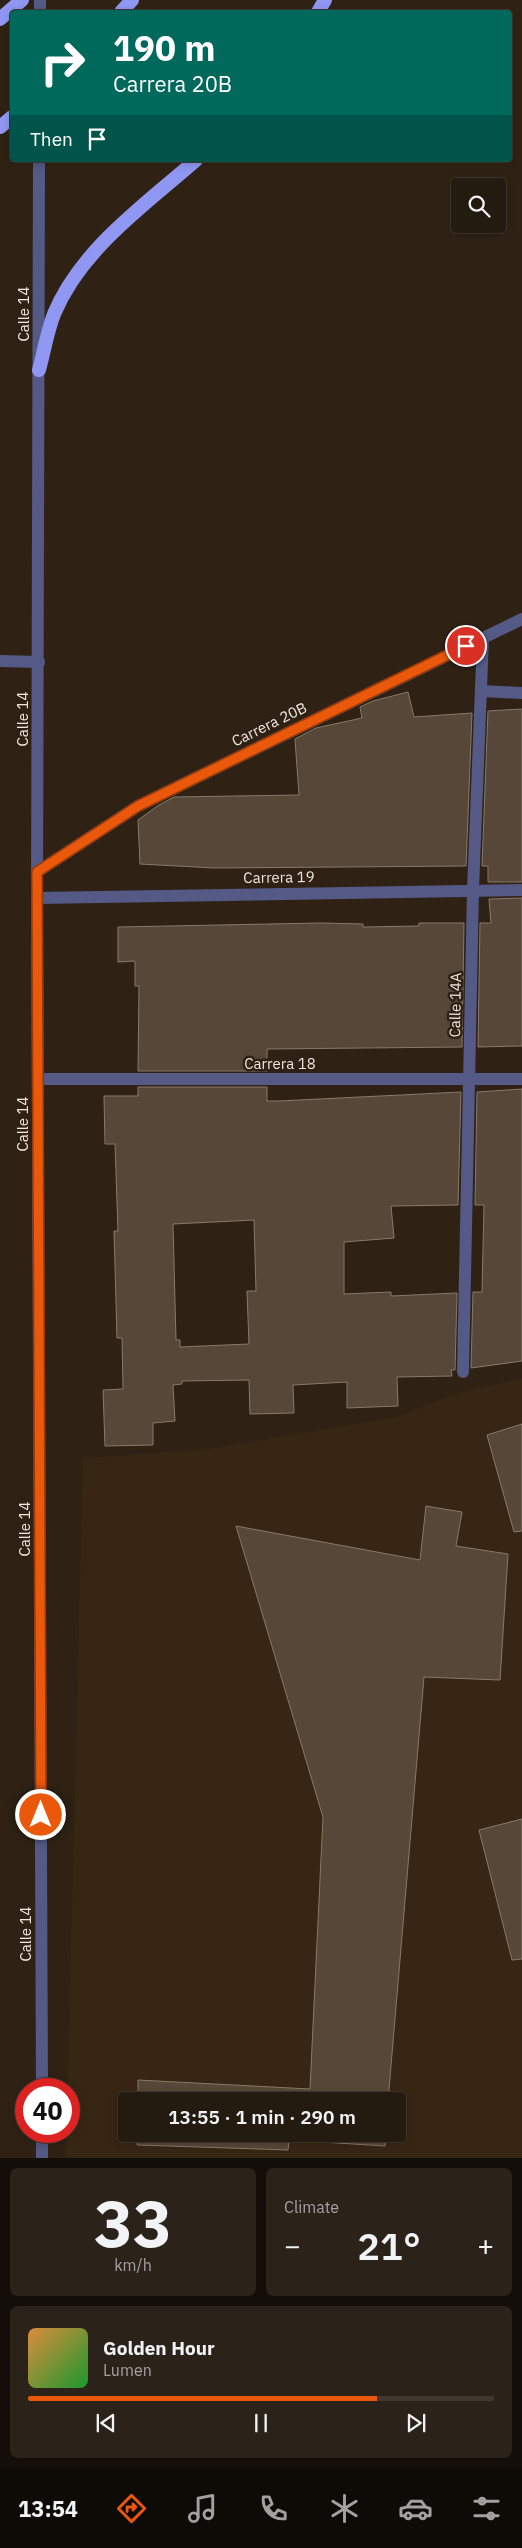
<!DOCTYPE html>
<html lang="en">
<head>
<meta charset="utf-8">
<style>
	body { margin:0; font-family:"IBM Plex Sans",sans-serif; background:#2b2319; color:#f1f3f6; height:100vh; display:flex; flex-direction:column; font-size:19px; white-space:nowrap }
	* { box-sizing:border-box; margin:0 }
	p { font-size:16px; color:#a3a19f }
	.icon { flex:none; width:28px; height:28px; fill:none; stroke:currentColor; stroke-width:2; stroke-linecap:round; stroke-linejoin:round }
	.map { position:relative; height:2158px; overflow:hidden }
	.side { display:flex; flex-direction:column; gap:10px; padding:10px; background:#130e09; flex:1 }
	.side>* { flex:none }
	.top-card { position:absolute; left:10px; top:10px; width:502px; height:152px; border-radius:5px; box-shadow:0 2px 8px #0003,0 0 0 1px #403830; background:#00695c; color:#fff; overflow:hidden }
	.fabs { position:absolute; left:451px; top:178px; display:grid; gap:10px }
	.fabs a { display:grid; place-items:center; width:55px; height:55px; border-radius:5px; background:#231a10; box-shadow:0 2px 8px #0003,0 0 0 1px #403830; font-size:25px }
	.speed { position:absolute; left:15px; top:2078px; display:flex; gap:10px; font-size:25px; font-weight:700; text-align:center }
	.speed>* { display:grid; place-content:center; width:65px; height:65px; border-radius:50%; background:#231a10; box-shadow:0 2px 8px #0003,0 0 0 1px #403830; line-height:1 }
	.speed .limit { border:8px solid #d22; background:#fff; color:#111 }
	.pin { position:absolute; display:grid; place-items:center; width:42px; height:42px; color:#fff; margin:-21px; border:2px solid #fff; border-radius:50%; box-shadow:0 1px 5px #0007 }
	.me { position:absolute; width:55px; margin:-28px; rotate:0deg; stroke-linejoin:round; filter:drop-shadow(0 0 4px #0008) }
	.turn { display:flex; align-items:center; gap:18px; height:105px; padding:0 20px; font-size:22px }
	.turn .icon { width:65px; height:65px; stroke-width:2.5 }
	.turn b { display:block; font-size:35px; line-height:42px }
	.then { display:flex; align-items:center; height:48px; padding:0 20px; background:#0003; gap:10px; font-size:19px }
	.big { font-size:38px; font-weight:600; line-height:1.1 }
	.side .card { flex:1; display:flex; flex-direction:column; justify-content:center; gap:8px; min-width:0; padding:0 18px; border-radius:8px; background:#2b2319 }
	.side .dial { align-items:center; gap:0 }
	.dial b { font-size:65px; line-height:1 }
	.song { display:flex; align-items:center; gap:15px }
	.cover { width:60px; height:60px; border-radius:8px; background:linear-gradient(135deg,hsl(30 70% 55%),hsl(130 70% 35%)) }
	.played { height:5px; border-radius:2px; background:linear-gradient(90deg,#ea580c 75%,#403830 75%) }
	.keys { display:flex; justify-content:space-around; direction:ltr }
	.heat { display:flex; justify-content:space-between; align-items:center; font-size:28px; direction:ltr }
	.side .tiles { flex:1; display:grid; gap:10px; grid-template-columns:1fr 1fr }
	.card:last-child { grid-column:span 2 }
	.trip { position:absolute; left:118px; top:2092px; width:288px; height:50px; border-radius:5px; background:#231a10; box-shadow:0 2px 8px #0003,0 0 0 1px #403830; font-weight:600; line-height:50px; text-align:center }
	.menu { display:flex; height:80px; justify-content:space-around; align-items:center; background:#0e0a06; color:#a3a19f }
	.menu .icon { width:35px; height:35px }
	.menu .selected { color:#ea580c }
	.menu b { font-size:22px; color:#f1f3f6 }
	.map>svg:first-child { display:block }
	.built { fill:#382614; fill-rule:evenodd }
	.building { fill:#564739; stroke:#89796a; fill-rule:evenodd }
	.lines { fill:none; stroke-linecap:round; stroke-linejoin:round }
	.minor { stroke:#545986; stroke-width:12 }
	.tertiary { stroke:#545986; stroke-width:12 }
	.trunk { stroke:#9097f2; stroke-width:14 }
	.route-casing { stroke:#983908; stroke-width:12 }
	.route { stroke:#ea580c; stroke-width:9 }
	.labels { text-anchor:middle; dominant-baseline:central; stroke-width:5; stroke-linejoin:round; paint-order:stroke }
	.street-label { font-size:15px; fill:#eee5dd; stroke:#2f2215 }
</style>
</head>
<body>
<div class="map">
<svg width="522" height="2158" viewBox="0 0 522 2158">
	<rect width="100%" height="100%" fill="#2f2215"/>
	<path class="built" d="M 522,1378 L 522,2158 L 66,2158 L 83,1458 L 205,1450 L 397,1417 L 455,1394 ZM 126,2101 L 396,2101 L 396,2134 L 126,2134 Z"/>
	<g class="building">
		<path d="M 408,692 L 414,717 L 472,713 L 466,866 L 214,868 L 140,864 L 138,820 L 159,805 L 174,797 L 299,795 L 295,739 L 316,728 L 362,718 L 360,707 L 373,701 Z"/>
		<path d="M 522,709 L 522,882 L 488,882 L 488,866 L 482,866 L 488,711 Z"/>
		<path d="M 522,898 L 522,1046 L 478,1047 L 480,923 L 491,923 L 489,899 Z"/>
		<path d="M 321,923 L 363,924 L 363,927 L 419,926 L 419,923 L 464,923 L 462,1047 L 267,1049 L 267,1071 L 138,1071 L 139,986 L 135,986 L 135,961 L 118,962 L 118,927 Z"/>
		<path d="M 138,1087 L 267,1087 L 267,1101 L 279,1101 L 461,1092 L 458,1205 L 391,1206 L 394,1238 L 344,1242 L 344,1294 L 391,1292 L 391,1296 L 457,1293 L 455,1370 L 451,1370 L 452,1376 L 397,1377 L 398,1406 L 347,1408 L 347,1382 L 293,1385 L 294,1413 L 250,1414 L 249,1380 L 182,1381 L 182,1384 L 173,1385 L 175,1421 L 153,1423 L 153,1445 L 105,1446 L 103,1390 L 123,1389 L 122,1338 L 117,1338 L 114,1231 L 118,1231 L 115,1144 L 105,1144 L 104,1096 L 138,1096 ZM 254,1220 L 256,1291 L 247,1291 L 249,1344 L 180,1347 L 180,1340 L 176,1340 L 173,1224 Z"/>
		<path d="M 522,1089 L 522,1361 L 471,1368 L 473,1292 L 482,1292 L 484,1205 L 475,1205 L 477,1092 Z"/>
		<path d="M 522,1424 L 522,1531 L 514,1532 L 487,1435 Z"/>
		<path d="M 426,1506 L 462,1512 L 456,1546 L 508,1554 L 500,1680 L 424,1677 L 388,2101 L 138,2101 L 138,2080 L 310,2089 L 323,1817 L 236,1526 L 420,1560 Z"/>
		<path d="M 522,1819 L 522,1959 L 512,1960 L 479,1830 Z"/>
		<path d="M 137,2134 L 386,2134 L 385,2146 L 289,2140 L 288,2150 L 137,2145 Z"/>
	</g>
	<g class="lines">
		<g class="minor">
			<path d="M 0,661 L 39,662"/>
			<path d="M 482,691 L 522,693"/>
			<path d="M 37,872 L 138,806 L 522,619"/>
			<path d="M 37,898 L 522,890"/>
			<path d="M 38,1079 L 522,1079"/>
			<path d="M 463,1372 L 473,890 L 483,638"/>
		</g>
		<g class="tertiary">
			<path d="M 40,12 L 40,0"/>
			<path d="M 39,160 L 37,898 L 42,2089"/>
			<path d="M 42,2131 L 42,2158"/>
		</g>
		<g class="trunk">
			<path d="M 121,12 L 132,0"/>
			<path d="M 318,12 L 325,0"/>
			<path d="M 0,19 L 22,0"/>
			<path d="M 0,127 L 12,117"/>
			<path d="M 39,370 C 44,352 47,332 54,314 C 81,249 145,205 196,160"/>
		</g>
	</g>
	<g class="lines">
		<defs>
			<path id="route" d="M 41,1815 L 37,872 L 138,806 L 466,646"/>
		</defs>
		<use href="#route" class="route-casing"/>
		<use href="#route" class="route"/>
	</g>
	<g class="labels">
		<g class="street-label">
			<text transform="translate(23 314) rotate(-90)">Calle 14</text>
			<text transform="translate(22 719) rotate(-90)">Calle 14</text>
			<text transform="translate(269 724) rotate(-26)">Carrera 20B</text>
			<text transform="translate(279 877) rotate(-1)">Carrera 19</text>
			<text transform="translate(455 1005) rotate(-89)">Calle 14A</text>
			<text x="280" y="1063">Carrera 18</text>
			<text transform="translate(22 1124) rotate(-90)">Calle 14</text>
			<text transform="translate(24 1529) rotate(-90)">Calle 14</text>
			<text transform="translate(25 1934) rotate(-90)">Calle 14</text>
		</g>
	</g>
</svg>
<div class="fabs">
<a><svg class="icon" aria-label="search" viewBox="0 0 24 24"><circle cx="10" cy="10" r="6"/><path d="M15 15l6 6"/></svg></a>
</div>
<div class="speed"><div class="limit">40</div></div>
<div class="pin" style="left:466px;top:646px;background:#d93025"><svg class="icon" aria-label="arrive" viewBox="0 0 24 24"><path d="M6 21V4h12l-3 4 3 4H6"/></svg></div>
<svg class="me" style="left:41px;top:1815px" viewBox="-20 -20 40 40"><circle r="17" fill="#ea580c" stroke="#fff" stroke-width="3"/><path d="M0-11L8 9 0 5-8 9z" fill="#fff"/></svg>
<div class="trip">13:55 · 1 min · 290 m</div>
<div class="top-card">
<div class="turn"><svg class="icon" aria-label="right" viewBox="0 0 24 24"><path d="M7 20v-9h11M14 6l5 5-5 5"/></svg><div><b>190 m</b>Carrera 20B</div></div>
<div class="then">Then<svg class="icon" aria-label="arrive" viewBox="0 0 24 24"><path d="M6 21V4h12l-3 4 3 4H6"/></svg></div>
</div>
</div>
<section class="side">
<div class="tiles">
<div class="card dial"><b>33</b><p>km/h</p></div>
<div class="card"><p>Climate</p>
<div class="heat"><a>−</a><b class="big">21°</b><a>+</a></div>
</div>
<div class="card">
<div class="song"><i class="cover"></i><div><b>Golden Hour</b><p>Lumen</p></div></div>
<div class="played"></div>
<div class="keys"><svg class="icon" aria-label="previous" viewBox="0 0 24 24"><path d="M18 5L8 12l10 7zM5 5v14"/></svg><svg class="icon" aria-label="pause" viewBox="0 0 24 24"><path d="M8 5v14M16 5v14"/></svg><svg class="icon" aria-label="next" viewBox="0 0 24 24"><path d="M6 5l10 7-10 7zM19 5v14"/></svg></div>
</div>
</div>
</section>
<nav class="menu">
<b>13:54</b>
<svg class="icon selected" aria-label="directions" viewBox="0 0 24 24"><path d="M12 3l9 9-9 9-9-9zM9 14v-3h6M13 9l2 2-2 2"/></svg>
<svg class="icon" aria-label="music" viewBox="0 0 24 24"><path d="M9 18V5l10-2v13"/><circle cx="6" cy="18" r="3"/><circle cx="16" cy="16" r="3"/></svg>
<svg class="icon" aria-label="phone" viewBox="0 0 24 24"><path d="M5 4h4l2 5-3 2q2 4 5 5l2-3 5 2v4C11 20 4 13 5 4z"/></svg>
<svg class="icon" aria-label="climate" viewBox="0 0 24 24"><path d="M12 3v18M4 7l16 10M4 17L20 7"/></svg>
<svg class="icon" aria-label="car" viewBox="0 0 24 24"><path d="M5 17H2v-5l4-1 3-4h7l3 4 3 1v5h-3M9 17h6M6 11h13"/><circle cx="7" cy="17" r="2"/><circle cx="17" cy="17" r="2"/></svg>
<svg class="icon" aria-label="filters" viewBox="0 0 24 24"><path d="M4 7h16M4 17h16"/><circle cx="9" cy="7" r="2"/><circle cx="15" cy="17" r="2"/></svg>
</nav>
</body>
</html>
